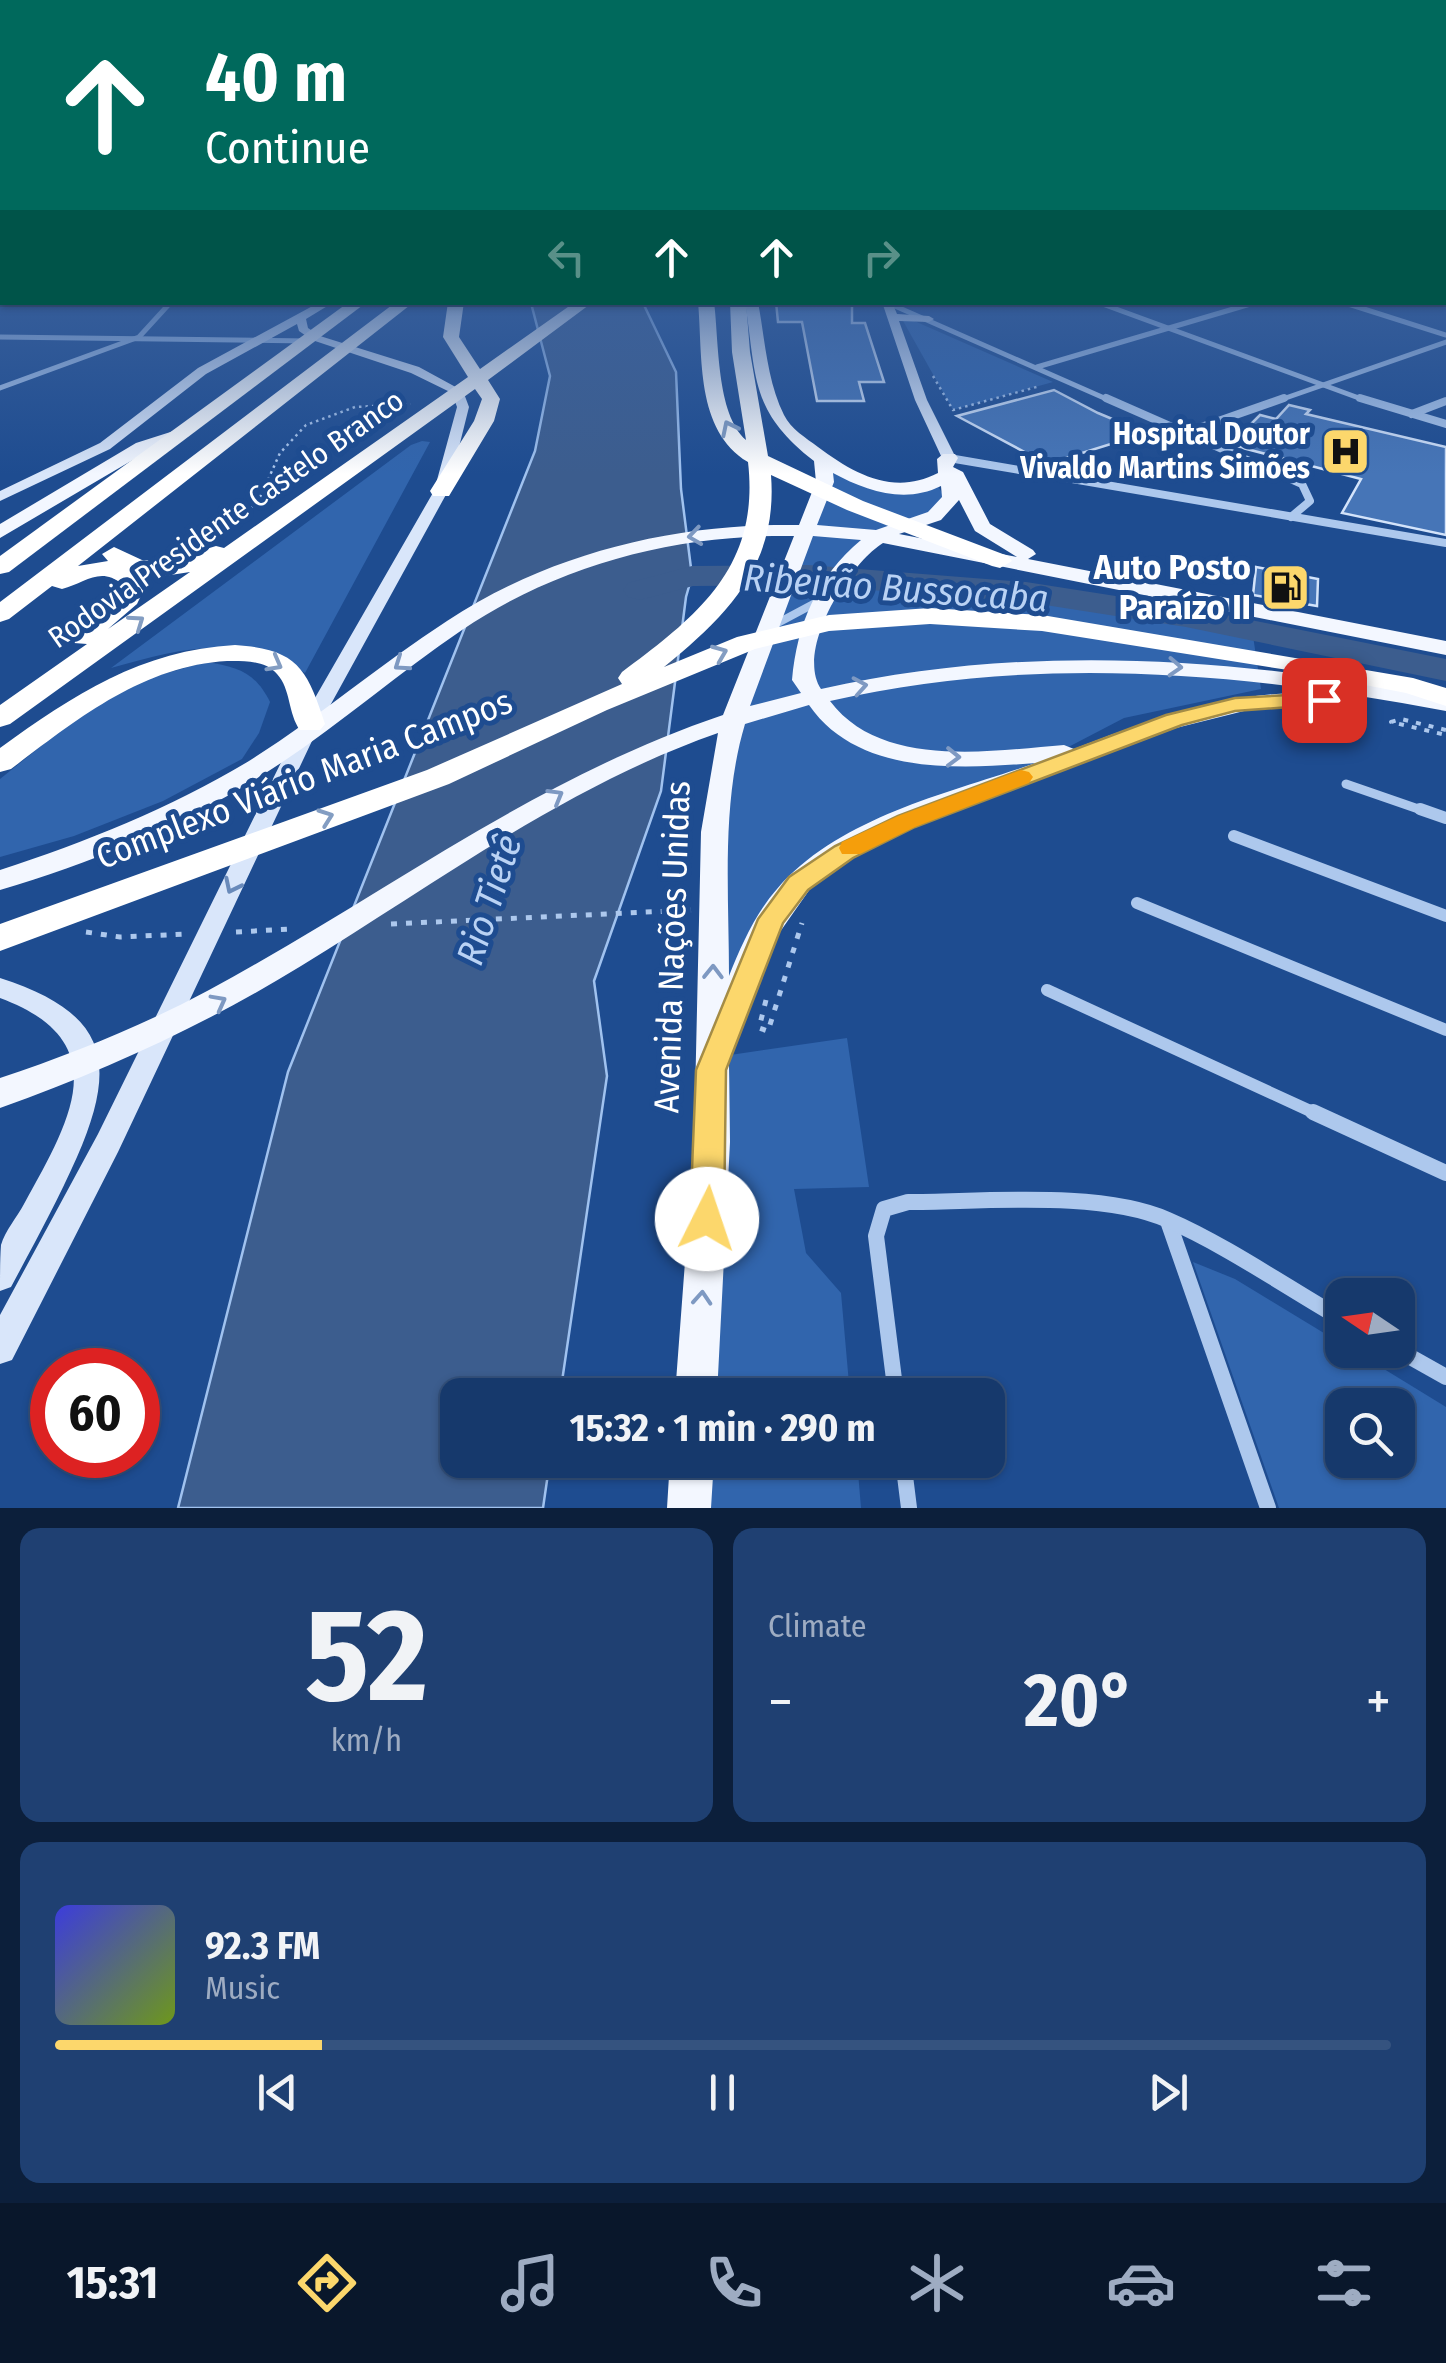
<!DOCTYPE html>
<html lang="en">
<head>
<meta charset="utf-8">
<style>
	body { margin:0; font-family:"Fira Sans Condensed",sans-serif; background:#1f4072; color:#f1f3f6; height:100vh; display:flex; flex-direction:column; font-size:38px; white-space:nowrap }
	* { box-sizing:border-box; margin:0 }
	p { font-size:32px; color:#9eacc2 }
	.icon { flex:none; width:55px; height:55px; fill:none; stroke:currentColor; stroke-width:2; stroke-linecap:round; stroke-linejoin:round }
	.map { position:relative; height:1508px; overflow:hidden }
	.drawer { display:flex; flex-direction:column; gap:20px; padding:20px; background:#0c1f3b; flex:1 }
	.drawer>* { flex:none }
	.hud { position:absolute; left:0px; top:0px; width:1448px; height:305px; box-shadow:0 2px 8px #0004,0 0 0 2px #35537f; background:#00695c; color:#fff; overflow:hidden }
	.needle { width:65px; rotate:283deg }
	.buttons { position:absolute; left:1325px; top:1278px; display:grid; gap:20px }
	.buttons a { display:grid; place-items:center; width:90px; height:90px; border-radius:20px; background:#16396c; box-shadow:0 2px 8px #0004,0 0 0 2px #35537f; font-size:50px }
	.speed { position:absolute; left:30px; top:1348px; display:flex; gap:20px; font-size:50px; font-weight:700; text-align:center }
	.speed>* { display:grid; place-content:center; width:130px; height:130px; border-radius:50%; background:#16396c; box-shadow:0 2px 8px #0004,0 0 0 2px #35537f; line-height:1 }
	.speed .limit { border:15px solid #d22; background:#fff; color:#111 }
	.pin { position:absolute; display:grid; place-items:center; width:85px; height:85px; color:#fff; margin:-42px; border-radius:20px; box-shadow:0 5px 15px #0006 }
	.me { position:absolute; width:110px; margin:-55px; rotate:4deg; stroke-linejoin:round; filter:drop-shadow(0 0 8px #0008) }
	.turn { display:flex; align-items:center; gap:35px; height:210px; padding:0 40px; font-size:45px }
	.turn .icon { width:130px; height:130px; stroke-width:2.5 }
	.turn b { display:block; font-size:70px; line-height:85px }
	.lanes { display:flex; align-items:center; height:95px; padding:0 40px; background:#0003; justify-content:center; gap:50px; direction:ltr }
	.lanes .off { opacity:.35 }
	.big { font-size:75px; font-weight:700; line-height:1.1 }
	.drawer .card { flex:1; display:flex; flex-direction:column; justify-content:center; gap:15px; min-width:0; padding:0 35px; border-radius:20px; background:#1f4072 }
	.drawer .dial { align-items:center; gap:0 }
	.dial b { font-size:130px; line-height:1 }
	.song { display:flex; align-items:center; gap:30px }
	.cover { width:120px; height:120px; border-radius:15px; background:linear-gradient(135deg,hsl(240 70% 55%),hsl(80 70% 35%)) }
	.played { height:10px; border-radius:5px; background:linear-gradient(90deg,#fcd76c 20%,#35537f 20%) }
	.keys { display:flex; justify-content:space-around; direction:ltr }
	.heat { display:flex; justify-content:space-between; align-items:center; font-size:55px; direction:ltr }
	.drawer .tiles { flex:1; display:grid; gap:20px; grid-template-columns:1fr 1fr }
	.card:last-child { grid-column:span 2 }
	.trip { position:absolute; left:440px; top:1378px; width:565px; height:100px; border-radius:20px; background:#16396c; box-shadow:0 2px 8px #0004,0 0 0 2px #35537f; font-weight:700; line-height:100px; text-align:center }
	.tab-bar { display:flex; height:160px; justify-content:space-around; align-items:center; background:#09172b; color:#9eacc2 }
	.tab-bar .icon { width:70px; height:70px }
	.tab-bar .current { color:#fcd76c }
	.tab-bar b { font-size:45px; color:#f1f3f6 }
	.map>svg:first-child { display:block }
	.green { fill:#3165ad; fill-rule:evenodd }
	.water { fill:#3c5d8e; stroke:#a0c2ef; stroke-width:2.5 }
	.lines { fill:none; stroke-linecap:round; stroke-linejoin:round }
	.river { fill:#3c5d8e; fill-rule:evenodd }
	.building { fill:#4675b7; stroke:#d3e3fa; stroke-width:2.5 }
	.path-far2 { stroke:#adc8ed; stroke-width:2.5; stroke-dasharray:2.5 4; stroke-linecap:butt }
	.path-far1 { stroke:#adc8ed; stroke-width:4; stroke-dasharray:5 8; stroke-linecap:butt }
	.path { stroke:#adc8ed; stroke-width:5; stroke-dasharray:6 9; stroke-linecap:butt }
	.lane-far1 { stroke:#adc8ed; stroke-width:5 }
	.lane { stroke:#adc8ed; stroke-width:8 }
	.street-far4 { stroke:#adc8ed; stroke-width:5 }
	.street-far3 { stroke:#adc8ed; stroke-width:8 }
	.street-far2 { stroke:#adc8ed; stroke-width:9 }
	.street-far1 { stroke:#adc8ed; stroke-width:12 }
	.street { stroke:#adc8ed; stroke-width:16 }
	.secondary { fill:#d9e6fa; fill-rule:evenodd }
	.primary { fill:#f3f7ff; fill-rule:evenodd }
	.highway { fill:#fff; fill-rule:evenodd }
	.oneway { stroke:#839dc2 }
	.oneway2 { stroke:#7e99c2 }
	.oneway3 { stroke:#698aba }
	.route { fill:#fcd76c; stroke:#a48c46; stroke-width:2.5 }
	.slow { fill:#f59e0b }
	.labels { text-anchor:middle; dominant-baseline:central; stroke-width:10; stroke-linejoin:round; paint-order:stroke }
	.far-poi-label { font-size:30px; font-weight:bold; fill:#fff; stroke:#1e4c90; text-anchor:end }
	.far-street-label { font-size:30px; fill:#fff; stroke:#1e4c90 }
	.poi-label { font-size:35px; font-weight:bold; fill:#fff; stroke:#1e4c90; text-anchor:end }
	.street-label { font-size:35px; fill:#fff; stroke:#1e4c90 }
	.water-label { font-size:38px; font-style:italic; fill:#b9d2f4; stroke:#1e4c90 }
</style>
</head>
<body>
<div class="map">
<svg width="1446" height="1508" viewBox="0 0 1446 1508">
	<rect width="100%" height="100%" fill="#1e4c90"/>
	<g class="green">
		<path d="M 902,319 L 912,320 L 1053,382 L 953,410 Z"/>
		<path d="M 422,441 L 430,442 L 305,673 C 235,633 184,648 111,668 L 411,445 Z"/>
		<path d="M 826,470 L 879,487 L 936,483 L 949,504 L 892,529 L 828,590 L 957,590 L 1112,609 L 1253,636 L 1261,689 L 1124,718 L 982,792 L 906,821 L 798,884 L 711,1070 L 725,749 Z"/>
		<path d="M 206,662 C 238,667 255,672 270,702 L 259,733 L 242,759 L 163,801 L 74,836 L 0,857 L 0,779 L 96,702 L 131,683 Z"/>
		<path d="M 847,1038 L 869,1187 L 794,1189 L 806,1253 L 841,1293 L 850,1395 L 716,1395 L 730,1055 Z"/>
		<path d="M 1193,1262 L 1235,1279 L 1342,1344 L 1342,1350 L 1353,1350 L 1446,1407 L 1446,1508 L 1279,1508 ZM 1398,1405 L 1398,1460 L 1342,1460 L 1342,1405 Z"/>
		<path d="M 712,1460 L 857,1460 L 861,1508 L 710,1508 Z"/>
	</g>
	<path class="water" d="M 531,303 L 643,303 L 676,372 L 681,489 L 692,576 L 686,597 L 661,791 L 594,981 L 607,1076 L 560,1395 L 458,1395 L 458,1460 L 550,1460 L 543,1508 L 178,1508 L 288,1072 L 535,451 L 550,376 Z"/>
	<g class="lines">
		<path class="river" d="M 808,565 L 1026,582 L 1186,607 L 1446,659 L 1446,681 L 1186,627 L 1026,602 L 808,585 L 693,586 L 640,600 L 628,597 L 623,590 L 628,583 L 692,566 Z"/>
	</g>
	<g class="building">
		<path d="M 776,302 L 852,302 L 852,323 L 865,323 L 884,382 L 859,382 L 864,401 L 817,401 L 802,322 L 778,322 Z"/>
		<path d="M 1054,390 L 1098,413 L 1146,433 L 1047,464 L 957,416 Z"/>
		<path d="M 1289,405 L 1310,410 L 1306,414 L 1446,447 L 1446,535 L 1342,513 L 1361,479 L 1239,447 L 1254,432 L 1245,430 L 1260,415 L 1276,419 Z"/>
		<path d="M 1256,567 L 1318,579 L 1317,606 L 1253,595 Z"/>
	</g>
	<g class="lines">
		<g class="path-far2">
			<path d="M 933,376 L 953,410 L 1040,386"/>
			<path d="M 216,535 L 258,502 L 280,453 L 306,425 L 355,407 L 411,404"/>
		</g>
		<path class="path-far1" d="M 1446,730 L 1401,719 L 1391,722 L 1446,735"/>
		<g class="path">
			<path d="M 391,924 L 691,910"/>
			<path d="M 86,932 L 120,937 L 186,934"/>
			<path d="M 236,932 L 291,929"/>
			<path d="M 766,1000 L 759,1028 L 768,1031 L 802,923"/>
		</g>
		<path class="lane-far1" d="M 1057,476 L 1085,468"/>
		<path class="lane" d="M 774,625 L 819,601"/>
		<g class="street-far4">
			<path d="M 1097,302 L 1367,401"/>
			<path d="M 1342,302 L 1446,335"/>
			<path d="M 888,303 L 1111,401"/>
			<path d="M 0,337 L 309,341"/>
			<path d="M 1037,367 L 1257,302"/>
			<path d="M 0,388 L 139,337 L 171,302"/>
			<path d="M 1277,401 L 1446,342"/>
		</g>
		<g class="street-far3">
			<path d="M 1106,398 L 1302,484 L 1310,501 L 1291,517"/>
			<path d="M 1360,398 L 1446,424"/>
			<path d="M 1412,414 L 1446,401"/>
			<path d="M 1184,433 L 1284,398"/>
			<path d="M 949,458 L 1446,543"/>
		</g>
		<path class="street-far2" d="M 1346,784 L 1427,812"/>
		<g class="street-far1">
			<path d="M 1420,809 L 1446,818"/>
			<path d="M 1234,836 L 1446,916"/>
			<path d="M 1137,903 L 1446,1030"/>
			<path d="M 1047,990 L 1319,1115"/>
		</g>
		<g class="street">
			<path d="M 1313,1112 L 1446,1173"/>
			<path d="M 1168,1221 L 1268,1508"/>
			<path d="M 1398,1350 L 1446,1377"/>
			<path d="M 896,1395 L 876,1236 L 884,1209 L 908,1202 C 982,1202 1101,1190 1168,1220 C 1224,1244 1288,1288 1342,1319"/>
			<path d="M 903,1460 L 909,1508"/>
		</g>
		<g class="secondary">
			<path d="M 320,302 L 334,302 L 306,319 L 308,328 L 320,336 L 419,367 L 463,391 L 469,407 L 448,491 L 320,724 L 118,1152 L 12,1360 L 0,1364 L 0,1315 L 98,1134 L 300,724 L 434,491 L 457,407 L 452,393 L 411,373 L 312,340 L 299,331 L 297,324 L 206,374 L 110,449 L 0,501 L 0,491 L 100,443 L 198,368 Z"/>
			<path d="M 882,302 L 892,302 L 897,314 L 929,316 L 934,319 L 929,322 L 899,321 L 927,400 L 956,458 L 954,461 L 942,458 L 915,400 Z"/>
			<path d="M 0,978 C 105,1012 120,1059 77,1157 C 57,1202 34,1244 11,1287 L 0,1291 C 0,1277 0,1258 1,1245 C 5,1231 17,1217 24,1204 C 69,1122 119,1042 0,998 Z"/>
		</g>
		<g class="primary">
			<path d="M 745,302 L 758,302 C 765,339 767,381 784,415 C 791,429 806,438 818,447 C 854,474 894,496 938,473 L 937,459 L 943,454 L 955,454 L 958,458 L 953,467 L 963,472 L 990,524 L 1033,550 L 1036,554 L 1028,559 L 1446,641 L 1446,655 L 883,543 C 849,564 795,650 821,689 C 1030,642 1237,658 1446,697 L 1446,711 C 1241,672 1035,654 830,701 C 881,769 990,751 1064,745 L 1074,749 C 1157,717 1238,687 1329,694 C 1342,695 1356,694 1365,703 L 1353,710 L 1293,707 L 1248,710 L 1176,728 L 899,833 L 836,868 L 810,889 L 775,939 L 729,1061 L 730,1142 L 717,1395 L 675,1395 L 694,1142 L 701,832 L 718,733 C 566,786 437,883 301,966 C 205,1025 106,1070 0,1108 L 0,1078 C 72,1054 142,1026 209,990 C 385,895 531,780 723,715 L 794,536 C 677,534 560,564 462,630 C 394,676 334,730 264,774 C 183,825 92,863 0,890 L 0,870 C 86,842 171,808 249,761 C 318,718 379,665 447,621 C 550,553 675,523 799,525 L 816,482 L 814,461 C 749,410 757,378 745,302 ZM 833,473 C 866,491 905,504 941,486 L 942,497 L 928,512 L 876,530 L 817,525 L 834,482 ZM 959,500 L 975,531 L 1017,557 L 899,534 L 941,520 ZM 813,536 L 861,540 C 817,577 797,624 792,680 L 801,693 L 750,706 ZM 809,705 C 858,776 960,769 1036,763 C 949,793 839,817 777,889 C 755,914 741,946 729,976 C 729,893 721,804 745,724 Z"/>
			<path d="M 183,428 L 189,430 L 189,436 L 148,451 L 0,538 L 0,524 L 136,443 Z"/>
			<path d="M 670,1460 L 714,1460 L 711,1508 L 667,1508 Z"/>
		</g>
		<g class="highway">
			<path d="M 349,302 L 367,302 L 9,572 L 0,574 L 0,556 Z"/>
			<path d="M 396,302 L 414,302 L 78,566 L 108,561 L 102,554 L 114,547 L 142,560 L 164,562 L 216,546 L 224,548 L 468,377 L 443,337 L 448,302 L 464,302 L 459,337 L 480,369 L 575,302 L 593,302 L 488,380 L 500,399 L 494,421 L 449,496 L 433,496 L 430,491 L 474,421 L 482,399 L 475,389 L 10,724 L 0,727 L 0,705 L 87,644 L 74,643 L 70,637 L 117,595 L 122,584 C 100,566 85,583 62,589 L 52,586 L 9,619 L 0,622 L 0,602 ZM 190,572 L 108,629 L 137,604 L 147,583 L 140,574 L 164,576 Z"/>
			<path d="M 698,302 L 714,302 C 719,340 716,414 746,440 L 732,352 L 730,302 L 746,302 L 750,352 L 768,456 L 863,501 L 1008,556 L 1012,561 L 1000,568 L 992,566 L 847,510 L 771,475 C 778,564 729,614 664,667 L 737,637 L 829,615 L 930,608 L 1042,615 L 1413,678 L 1446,688 L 1446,706 L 1406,693 L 1288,670 L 1042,631 L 930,624 L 829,631 L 755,649 L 607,710 L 449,784 L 0,951 L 0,924 L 427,770 L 622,684 L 618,678 L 622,672 C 699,615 760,566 748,462 C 695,430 703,357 698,302 Z"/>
			<path d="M 235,645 C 297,649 307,668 325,724 L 320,730 L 300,730 C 288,714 291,689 277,674 C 265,660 243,661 227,661 C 142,666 76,720 11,769 L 0,772 L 0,748 C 73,695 142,650 235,645 Z"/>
		</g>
	</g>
	<defs><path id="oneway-chevron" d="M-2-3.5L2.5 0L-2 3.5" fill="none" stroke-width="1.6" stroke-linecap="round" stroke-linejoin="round" transform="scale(2.5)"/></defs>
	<g class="oneway">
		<use href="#oneway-chevron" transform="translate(729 428) rotate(-116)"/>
		<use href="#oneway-chevron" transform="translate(137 622) rotate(-35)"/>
		<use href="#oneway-chevron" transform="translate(720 653) rotate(-22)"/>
		<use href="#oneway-chevron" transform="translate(275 664) rotate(29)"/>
		<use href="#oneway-chevron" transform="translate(326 817) rotate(-20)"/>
	</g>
	<g class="oneway2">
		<use href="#oneway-chevron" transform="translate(695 536) rotate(172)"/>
		<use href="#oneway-chevron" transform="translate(401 664) rotate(145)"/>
		<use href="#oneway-chevron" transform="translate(1175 667) rotate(3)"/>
		<use href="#oneway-chevron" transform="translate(860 686) rotate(-10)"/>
		<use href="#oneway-chevron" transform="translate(953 757) rotate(1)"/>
		<use href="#oneway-chevron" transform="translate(556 796) rotate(-30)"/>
		<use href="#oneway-chevron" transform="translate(713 972) rotate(-89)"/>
		<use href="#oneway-chevron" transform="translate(219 1002) rotate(-28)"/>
		<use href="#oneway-chevron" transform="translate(702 1298) rotate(-86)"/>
	</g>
	<use class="oneway3" href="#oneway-chevron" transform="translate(232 886) rotate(116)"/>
	<linearGradient id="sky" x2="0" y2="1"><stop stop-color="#102a4f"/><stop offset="0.55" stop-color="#3b619c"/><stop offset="1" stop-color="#3b619c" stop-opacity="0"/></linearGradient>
	<rect width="1446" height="474" fill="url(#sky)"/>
	<path class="route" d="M 1324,693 L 1332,695 L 1335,700 L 1332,704 L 1235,711 L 1182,725 L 915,827 L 853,858 L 808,890 L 783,923 L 726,1070 L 724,1219 L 719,1231 L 707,1235 L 695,1231 L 690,1219 L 696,1070 L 758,919 L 789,877 L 835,846 L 898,816 L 1166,715 L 1235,698 Z"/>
	<path class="slow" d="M 1021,770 L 1029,772 L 1033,777 L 1029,783 L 915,827 L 860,854 L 842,854 L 839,848 L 842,842 L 898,816 Z"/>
	<defs>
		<symbol id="hospital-square" viewBox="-11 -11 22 22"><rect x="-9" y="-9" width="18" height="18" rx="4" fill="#fcd76c" stroke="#1e4c90"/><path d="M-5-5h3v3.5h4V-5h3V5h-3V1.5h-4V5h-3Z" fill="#111"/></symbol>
		<symbol id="fuel-square" viewBox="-11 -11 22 22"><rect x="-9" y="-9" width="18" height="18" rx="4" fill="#fcd76c" stroke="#1e4c90"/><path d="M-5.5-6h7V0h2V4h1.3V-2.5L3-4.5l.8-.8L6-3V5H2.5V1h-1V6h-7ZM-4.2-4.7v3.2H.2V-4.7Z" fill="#111"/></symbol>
	</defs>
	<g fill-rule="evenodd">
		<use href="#hospital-square" x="1318" y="424" width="55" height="55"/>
		<use href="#fuel-square" x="1258" y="560" width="55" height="55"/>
	</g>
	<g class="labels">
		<g class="far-poi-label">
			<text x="1310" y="434">Hospital Doutor<tspan x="1310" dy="34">Vivaldo Martins Simões</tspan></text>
		</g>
		<g class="far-street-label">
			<text transform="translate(226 519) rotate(-35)">Rodovia Presidente Castelo Branco</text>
		</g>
		<g class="poi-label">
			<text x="1251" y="567">Auto Posto<tspan x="1251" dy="40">Paraízo II</tspan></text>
		</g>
		<g class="street-label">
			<text transform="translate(304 779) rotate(-21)">Complexo Viário Maria Campos</text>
			<text transform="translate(672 947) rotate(-88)">Avenida Nações Unidas</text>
		</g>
		<g class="water-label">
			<text transform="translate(896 588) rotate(4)">Ribeirão Bussocaba</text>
			<text transform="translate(489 900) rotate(-72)">Rio Tietê</text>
		</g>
	</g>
</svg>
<div class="buttons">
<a><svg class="needle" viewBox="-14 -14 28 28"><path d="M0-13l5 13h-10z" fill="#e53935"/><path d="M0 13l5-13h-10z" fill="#9eacc2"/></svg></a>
<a><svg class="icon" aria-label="search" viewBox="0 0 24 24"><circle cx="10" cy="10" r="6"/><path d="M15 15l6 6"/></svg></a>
</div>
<div class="speed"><div class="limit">60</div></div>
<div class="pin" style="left:1324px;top:700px;background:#d93025"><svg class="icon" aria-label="arrive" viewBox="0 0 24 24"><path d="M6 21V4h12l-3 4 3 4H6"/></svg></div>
<svg class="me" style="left:707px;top:1219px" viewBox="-20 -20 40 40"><circle r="19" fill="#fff"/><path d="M0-13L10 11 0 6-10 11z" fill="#fcd76c"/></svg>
<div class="trip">15:32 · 1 min · 290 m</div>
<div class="hud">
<div class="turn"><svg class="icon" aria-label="ahead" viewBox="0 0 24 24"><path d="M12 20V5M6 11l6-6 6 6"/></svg><div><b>40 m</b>Continue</div></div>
<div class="lanes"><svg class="icon off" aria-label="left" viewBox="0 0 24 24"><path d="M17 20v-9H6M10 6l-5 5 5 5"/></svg><svg class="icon" aria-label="ahead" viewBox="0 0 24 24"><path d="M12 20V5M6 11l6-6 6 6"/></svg><svg class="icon" aria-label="ahead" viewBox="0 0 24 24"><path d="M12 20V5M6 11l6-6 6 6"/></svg><svg class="icon off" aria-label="right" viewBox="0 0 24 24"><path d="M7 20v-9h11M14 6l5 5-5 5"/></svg></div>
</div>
</div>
<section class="drawer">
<div class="tiles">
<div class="card dial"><b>52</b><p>km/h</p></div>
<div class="card"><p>Climate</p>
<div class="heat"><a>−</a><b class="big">20°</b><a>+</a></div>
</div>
<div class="card">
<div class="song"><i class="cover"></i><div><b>92.3 FM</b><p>Music</p></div></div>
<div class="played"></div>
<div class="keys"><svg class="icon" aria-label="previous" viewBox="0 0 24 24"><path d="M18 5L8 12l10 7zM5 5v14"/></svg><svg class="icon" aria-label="pause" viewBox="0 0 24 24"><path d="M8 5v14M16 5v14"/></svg><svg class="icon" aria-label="next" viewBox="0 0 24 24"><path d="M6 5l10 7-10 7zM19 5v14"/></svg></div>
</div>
</div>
</section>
<nav class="tab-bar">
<b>15:31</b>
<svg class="icon current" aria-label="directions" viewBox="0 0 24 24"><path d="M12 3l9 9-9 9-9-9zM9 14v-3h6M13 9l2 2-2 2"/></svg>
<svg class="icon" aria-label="music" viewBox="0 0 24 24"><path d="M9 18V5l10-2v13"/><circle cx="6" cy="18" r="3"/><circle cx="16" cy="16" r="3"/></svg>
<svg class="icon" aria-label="phone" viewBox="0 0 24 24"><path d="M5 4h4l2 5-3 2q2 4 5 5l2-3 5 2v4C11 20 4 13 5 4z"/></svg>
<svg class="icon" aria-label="climate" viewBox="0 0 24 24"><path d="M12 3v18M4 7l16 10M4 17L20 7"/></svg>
<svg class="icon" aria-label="car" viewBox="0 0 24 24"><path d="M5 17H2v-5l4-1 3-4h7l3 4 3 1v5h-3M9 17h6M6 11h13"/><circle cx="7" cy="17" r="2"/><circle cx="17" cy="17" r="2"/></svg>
<svg class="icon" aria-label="filters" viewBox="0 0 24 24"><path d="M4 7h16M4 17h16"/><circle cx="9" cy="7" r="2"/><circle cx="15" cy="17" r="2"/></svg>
</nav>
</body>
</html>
